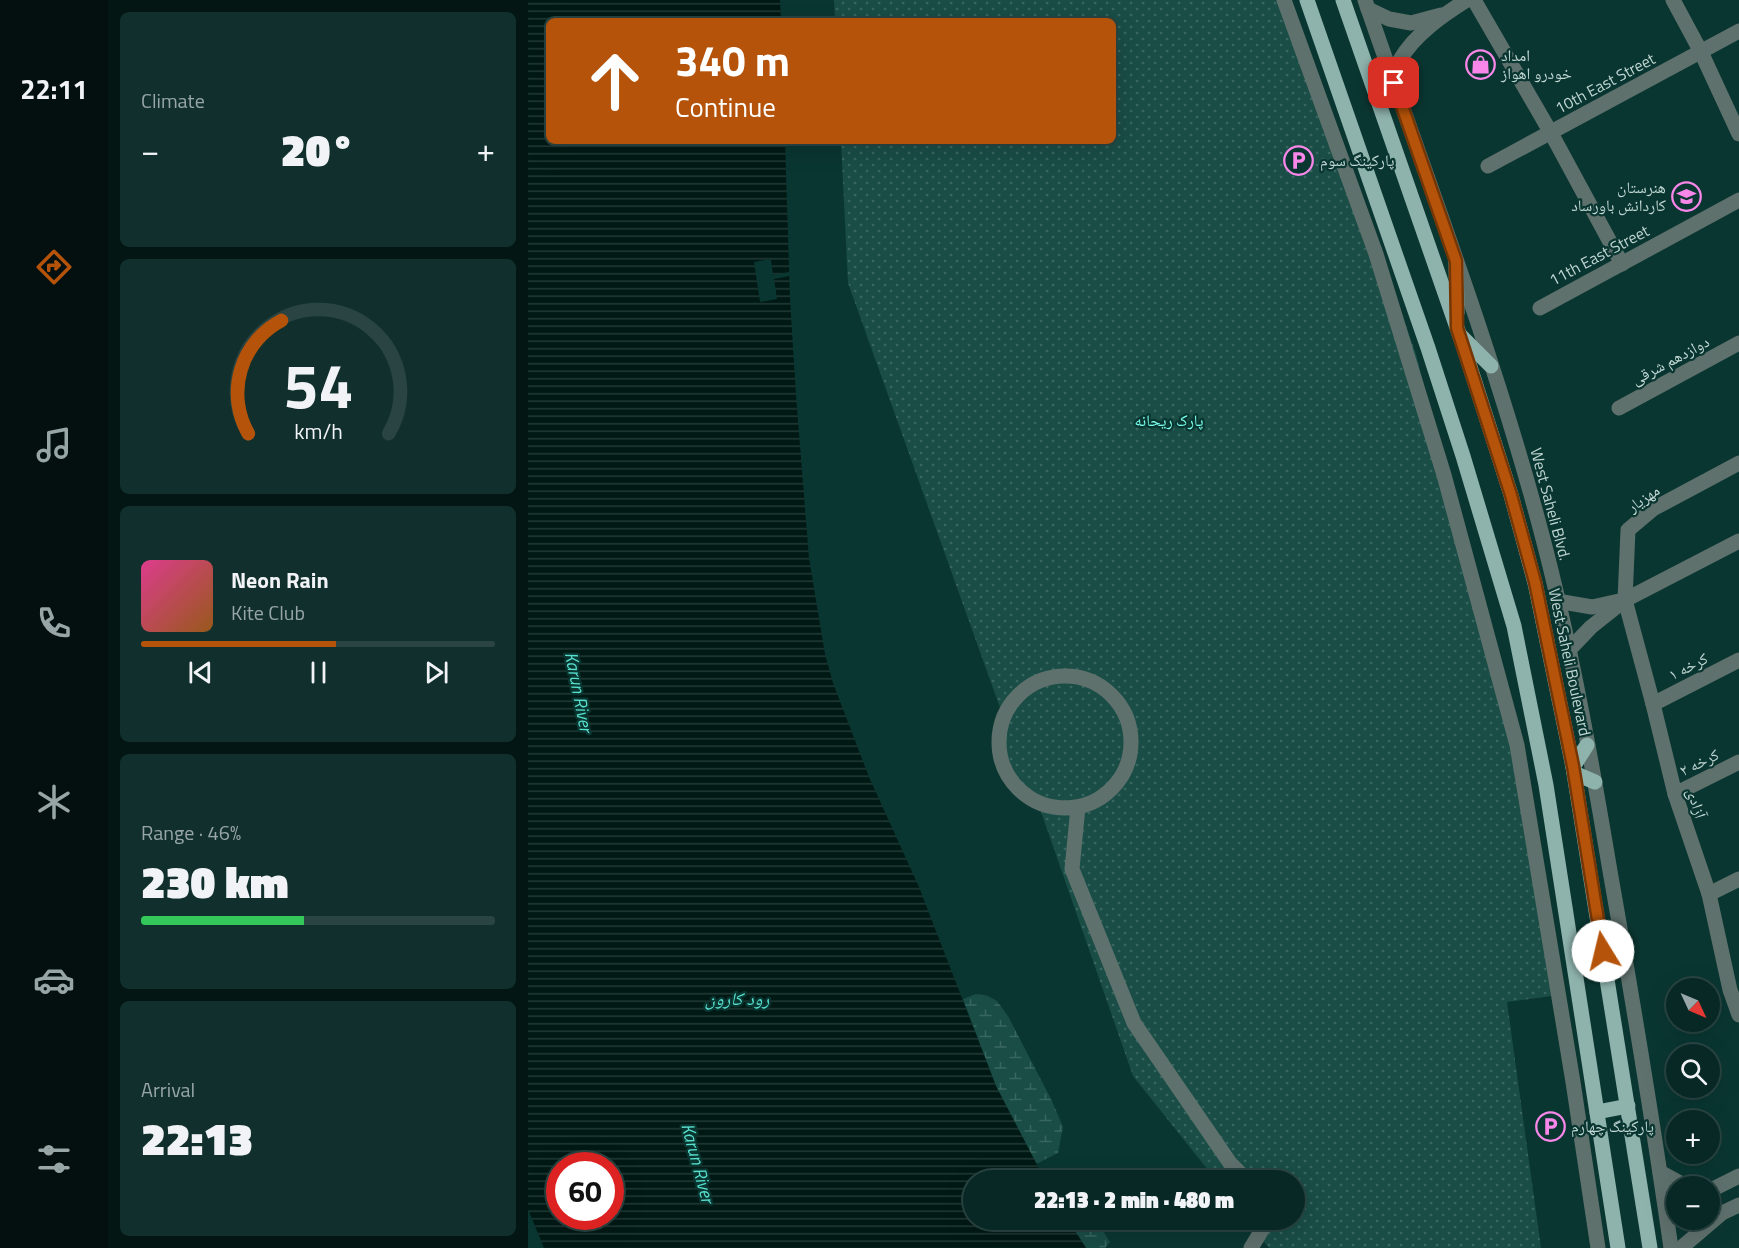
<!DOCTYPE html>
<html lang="en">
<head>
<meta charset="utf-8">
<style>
	body { margin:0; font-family:"Titillium Web","Noto Naskh Arabic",sans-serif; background:#11302d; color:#f1f3f6; height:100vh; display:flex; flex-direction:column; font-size:22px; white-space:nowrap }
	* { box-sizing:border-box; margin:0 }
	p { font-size:20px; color:#98a6a7 }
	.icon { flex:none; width:33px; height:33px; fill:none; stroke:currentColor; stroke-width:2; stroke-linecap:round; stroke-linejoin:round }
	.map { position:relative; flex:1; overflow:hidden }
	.drawer { display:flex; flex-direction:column; gap:12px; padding:12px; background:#041614; width:420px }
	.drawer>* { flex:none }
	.top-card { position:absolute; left:18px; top:18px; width:570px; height:126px; border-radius:9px; box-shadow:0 6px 24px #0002,0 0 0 2px #294442; background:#b45309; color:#fff; overflow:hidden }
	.needle { width:39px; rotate:134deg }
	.buttons { position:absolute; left:1138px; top:978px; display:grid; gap:12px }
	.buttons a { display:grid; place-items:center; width:54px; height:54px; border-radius:50%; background:#082825; box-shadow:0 6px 24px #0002,0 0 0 2px #294442; font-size:30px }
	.speed { position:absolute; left:18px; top:1152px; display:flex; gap:12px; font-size:30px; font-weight:700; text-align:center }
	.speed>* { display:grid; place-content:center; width:78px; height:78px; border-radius:50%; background:#082825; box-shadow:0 6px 24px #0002,0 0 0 2px #294442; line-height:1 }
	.speed .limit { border:9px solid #d22; background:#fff; color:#111 }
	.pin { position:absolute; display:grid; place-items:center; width:51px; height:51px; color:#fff; margin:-26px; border-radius:12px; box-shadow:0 3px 9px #0006 }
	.me { position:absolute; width:66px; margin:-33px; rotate:351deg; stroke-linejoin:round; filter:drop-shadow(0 0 4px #0008) }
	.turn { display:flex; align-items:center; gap:21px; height:126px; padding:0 30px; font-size:27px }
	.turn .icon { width:78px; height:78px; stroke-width:2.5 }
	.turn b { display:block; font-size:42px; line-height:51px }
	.big { font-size:45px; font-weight:800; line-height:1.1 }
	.drawer .tile { flex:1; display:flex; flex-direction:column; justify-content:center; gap:9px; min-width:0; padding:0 21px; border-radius:9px; background:#11302d }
	.drawer .dial { align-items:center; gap:0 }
	.dial svg { height:156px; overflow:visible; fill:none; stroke:#294442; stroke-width:7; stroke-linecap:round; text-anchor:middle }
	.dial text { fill:#f1f3f6; stroke:none }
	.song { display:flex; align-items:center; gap:18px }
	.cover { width:72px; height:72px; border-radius:9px; background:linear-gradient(135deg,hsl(330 70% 55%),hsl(30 70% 35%)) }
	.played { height:6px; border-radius:3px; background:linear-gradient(90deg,#b45309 55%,#294442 55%) }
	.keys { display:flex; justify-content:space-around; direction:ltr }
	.heat { display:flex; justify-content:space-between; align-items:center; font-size:33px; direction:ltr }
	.charge { height:9px; border-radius:4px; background:linear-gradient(90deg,#34c759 46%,#294442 0) }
	.trip { position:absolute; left:435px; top:1170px; width:342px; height:60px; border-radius:30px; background:#082825; box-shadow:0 6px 24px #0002,0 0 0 2px #294442; font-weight:800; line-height:60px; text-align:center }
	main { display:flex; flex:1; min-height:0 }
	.tab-bar { display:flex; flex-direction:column; width:108px; justify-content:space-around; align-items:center; background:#03100f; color:#98a6a7 }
	.tab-bar .icon { width:42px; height:42px }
	.tab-bar .current { color:#b45309 }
	.tab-bar b { font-size:27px; color:#f1f3f6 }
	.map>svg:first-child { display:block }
	.wetland { fill:url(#wetland-marsh) }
	.park { fill:url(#park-dots) }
	.water { fill:url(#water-rules); fill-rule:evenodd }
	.pier { fill:#0a3631 }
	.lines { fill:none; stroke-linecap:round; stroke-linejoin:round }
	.minor { stroke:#5f716d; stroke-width:15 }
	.major { stroke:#8eb2ac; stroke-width:15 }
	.route-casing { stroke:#753606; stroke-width:15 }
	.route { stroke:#b45309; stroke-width:10 }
	.labels { text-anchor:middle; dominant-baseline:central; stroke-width:4.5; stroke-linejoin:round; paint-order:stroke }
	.poi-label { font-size:16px; fill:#c1d7d3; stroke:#0a3631; text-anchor:start }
	.street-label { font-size:16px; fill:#c1d7d3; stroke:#0a3631 }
	.park-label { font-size:16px; fill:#79feeb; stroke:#0a3631 }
	.water-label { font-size:18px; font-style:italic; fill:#58e0ce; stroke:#0a3631 }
</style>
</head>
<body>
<main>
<nav class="tab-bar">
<b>22:11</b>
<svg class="icon current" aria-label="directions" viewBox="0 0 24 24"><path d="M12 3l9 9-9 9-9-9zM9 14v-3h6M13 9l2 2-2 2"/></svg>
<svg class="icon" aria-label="music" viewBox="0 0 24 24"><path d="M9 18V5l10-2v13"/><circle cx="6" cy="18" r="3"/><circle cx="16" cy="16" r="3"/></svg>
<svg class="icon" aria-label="phone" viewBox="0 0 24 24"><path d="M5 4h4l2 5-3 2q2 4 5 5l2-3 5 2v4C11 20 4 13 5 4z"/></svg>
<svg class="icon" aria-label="climate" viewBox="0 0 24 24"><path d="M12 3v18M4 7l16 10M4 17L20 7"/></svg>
<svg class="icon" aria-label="car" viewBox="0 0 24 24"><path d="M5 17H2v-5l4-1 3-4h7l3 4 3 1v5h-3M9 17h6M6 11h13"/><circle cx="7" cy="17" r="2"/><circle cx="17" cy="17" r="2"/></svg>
<svg class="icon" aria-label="filters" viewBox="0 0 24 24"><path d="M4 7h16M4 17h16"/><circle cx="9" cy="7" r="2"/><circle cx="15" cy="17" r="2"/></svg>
</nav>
<section class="drawer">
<div class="tile"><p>Climate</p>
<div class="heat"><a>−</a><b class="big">20°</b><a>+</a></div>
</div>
<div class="tile dial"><svg viewBox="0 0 100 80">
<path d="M14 69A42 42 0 1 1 86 69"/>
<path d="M14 69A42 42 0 0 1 31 11" stroke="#b45309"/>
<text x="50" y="56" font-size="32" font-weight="700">54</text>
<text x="50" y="72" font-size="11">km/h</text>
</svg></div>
<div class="tile">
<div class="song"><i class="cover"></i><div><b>Neon Rain</b><p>Kite Club</p></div></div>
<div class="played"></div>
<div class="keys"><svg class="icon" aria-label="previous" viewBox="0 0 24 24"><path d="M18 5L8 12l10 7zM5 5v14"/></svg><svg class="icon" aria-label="pause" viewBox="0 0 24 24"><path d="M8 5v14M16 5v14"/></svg><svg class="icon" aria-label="next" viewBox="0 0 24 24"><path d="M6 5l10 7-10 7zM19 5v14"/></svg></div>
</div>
<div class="tile"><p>Range · 46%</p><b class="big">230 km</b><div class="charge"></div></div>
<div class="tile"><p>Arrival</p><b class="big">22:13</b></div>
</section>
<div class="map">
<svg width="1211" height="1248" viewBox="0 0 1211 1248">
	<defs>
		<pattern id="wetland-marsh" width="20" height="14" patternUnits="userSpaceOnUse" patternTransform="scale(1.5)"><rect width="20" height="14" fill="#194d46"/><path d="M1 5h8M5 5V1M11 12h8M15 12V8" fill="none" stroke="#396660"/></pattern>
		<pattern id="park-dots" width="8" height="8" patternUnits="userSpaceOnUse" patternTransform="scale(1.5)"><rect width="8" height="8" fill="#194d46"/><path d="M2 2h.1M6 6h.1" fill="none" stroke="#396660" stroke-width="1.8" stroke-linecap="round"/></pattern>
		<pattern id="water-rules" width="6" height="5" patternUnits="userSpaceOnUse" patternTransform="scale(1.5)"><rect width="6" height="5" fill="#001915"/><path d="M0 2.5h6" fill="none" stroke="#233a36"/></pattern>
	</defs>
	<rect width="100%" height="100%" fill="#0a3631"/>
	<g class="wetland">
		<path d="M 448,994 L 460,996 L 469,1001 L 480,1016 L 524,1101 L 535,1127 L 530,1153 L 508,1164 L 468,1086 L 435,999 Z"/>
		<path d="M 540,1220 L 568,1220 L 582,1242 L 577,1248 L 558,1248 Z"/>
	</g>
	<path class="park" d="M 306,0 L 760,0 L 787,68 L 888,354 L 997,785 L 1031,995 L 979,1002 L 1013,1248 L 741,1248 L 719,1220 L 766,1220 L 766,1180 L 688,1180 L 605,1076 L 510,803 L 466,756 L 475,716 L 320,283 L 313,141 L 585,141 L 585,21 L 307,21 Z"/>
	<path class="water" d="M 0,0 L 252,0 L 253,21 L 21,21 L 21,141 L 257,141 L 262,298 L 268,395 L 281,558 L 297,654 L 305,683 L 341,777 L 391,887 L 468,1086 L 517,1180 L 446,1180 L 446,1220 L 540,1220 L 558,1248 L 16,1248 L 0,1209 ZM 32,1166 L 82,1166 L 82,1216 L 32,1216 Z"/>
	<path class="pier" d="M 243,259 L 245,275 L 261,272 L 262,276 L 246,279 L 249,299 L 232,302 L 226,262 Z"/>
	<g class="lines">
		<g class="minor">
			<path d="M 756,0 L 848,254 L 916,475 L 989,745 L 1045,1082 L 1070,1248"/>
			<path d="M 837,0 C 898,177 966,353 1014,535 C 1043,645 1063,758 1082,871 C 1104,996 1125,1122 1143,1248"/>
			<path d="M 946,0 L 1023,133 L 1094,264"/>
			<path d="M 1145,0 L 1173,52 L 1211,134"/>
			<path d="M 840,9 L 861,19 L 883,23 L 913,15"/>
			<path d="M 866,83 C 868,76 869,67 872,60 C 886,35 915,15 939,0"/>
			<path d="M 960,166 L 1211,31"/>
			<path d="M 1012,308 L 1211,200"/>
			<path d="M 1091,408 L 1211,343"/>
			<path d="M 1211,463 L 1125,509 L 1100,530 L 1097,600 L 1125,704 L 1147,794 L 1181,894 L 1202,990 L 1211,1015"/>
			<path d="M 1029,601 L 1064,607 L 1091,601"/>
			<path d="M 1041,650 L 1063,627 L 1097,600 L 1211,541"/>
			<circle cx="537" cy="742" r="66"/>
			<path d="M 1125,704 L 1211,660"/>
			<path d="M 1147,794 L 1211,762"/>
			<path d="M 550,807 L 544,869 L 606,1023 L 702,1163 L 719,1180"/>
			<path d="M 1181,894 L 1211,879"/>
			<path d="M 1132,1172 L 1156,1185 L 1167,1186"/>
			<path d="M 1182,1189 L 1185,1189 L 1211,1176"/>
			<path d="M 723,1248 L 740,1220"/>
			<path d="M 1153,1248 L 1194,1213 L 1211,1205"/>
		</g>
		<g class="major">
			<path d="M 779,0 L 900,348 L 935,456 L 986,626 L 1018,785 L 1090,1248"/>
			<path d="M 815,0 L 935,345 L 983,495 L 1007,583 L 1045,767 L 1122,1248"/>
			<path d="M 928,261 L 929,313"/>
			<path d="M 933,336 L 963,366"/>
			<path d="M 1045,767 L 1059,745"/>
			<path d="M 1046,773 L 1067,782"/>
			<path d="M 1069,1112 L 1100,1106"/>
		</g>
	</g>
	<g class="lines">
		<defs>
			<path id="route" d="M 866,83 L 928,261 L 929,328 L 983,495 L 1007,582 L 1045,766 L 1075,951"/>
		</defs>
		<use href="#route" class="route-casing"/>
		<use href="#route" class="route"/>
	</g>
	<defs>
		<symbol id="shop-ring" viewBox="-11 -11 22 22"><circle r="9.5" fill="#0a3631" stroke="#f987e9" stroke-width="1.5"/><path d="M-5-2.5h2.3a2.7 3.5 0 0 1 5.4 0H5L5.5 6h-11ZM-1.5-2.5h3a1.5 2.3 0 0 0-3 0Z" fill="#f987e9"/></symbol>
		<symbol id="parking-ring" viewBox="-11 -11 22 22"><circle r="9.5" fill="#0a3631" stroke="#f987e9" stroke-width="1.5"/><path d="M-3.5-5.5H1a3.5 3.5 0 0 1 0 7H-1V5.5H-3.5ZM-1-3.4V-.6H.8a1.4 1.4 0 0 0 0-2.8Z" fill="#f987e9"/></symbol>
		<symbol id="school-ring" viewBox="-11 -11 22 22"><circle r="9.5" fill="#0a3631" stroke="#f987e9" stroke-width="1.5"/><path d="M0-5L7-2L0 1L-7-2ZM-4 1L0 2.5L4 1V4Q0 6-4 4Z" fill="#f987e9"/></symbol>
	</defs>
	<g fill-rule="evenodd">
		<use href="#shop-ring" x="936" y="48" width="33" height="33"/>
		<use href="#parking-ring" x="754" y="144" width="33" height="33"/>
		<use href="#school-ring" x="1142" y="180" width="33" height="33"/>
		<use href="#parking-ring" x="1006" y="1110" width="33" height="33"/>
	</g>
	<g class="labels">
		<g class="poi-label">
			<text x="973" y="55">امداد<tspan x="973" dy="18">خودرو اهواز</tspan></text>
			<text x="792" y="160">پارکینگ سوم</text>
			<text x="1138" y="187" text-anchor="end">هنرستان<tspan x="1138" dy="18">کاردانش باورساد</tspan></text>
			<text x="1043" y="1126">پارکینگ چهارم</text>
		</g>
		<g class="street-label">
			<text transform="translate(1077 83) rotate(-28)">10th East Street</text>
			<text transform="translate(1071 255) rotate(-28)">11th East Street</text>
			<text transform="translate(1142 360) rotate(-28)">دوازدهم شرقی</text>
			<text transform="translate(1115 498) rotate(-35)">مهزیار</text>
			<text transform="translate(1023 504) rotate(75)">West Saheli Blvd.</text>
			<text transform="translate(1042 662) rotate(78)">West Saheli Boulevard</text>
			<text transform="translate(1160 666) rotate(-27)">کرخه ۱</text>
			<text transform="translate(1171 762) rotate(-26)">کرخه ۲</text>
			<text transform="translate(1169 803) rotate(72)">آزادی</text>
		</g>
		<g class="park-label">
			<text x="641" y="420">پارک ریحانه</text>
		</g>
		<g class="water-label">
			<text transform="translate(51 692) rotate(79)">Karun River</text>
			<text x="209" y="998">رود کارون</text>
			<text transform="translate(170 1163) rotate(75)">Karun River</text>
		</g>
	</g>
</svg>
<div class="buttons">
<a><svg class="needle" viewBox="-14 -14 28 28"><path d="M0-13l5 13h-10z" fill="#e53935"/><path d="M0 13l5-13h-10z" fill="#98a6a7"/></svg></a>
<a><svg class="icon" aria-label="search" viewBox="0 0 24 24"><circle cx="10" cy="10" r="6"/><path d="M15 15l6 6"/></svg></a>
<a>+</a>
<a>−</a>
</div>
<div class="speed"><div class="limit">60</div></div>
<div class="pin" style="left:866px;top:83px;background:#d93025"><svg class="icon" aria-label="arrive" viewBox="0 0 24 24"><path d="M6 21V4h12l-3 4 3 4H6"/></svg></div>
<svg class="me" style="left:1075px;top:951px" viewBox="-20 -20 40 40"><circle r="19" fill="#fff"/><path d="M0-13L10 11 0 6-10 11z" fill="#b45309"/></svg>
<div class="trip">22:13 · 2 min · 480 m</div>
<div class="top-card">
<div class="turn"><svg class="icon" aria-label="ahead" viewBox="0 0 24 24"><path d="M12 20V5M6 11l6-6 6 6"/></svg><div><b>340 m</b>Continue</div></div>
</div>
</div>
</main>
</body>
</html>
